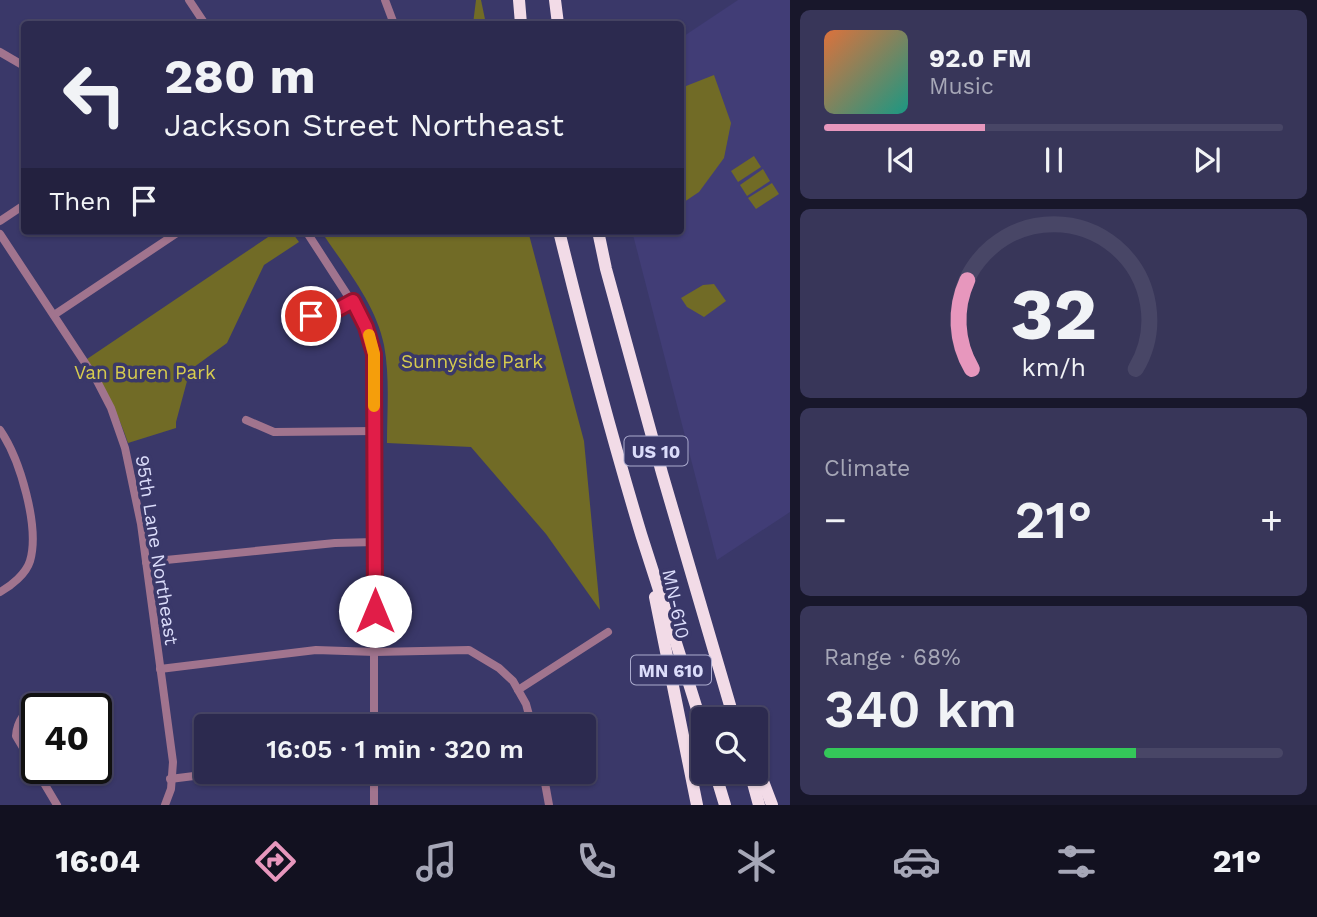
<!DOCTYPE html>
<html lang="en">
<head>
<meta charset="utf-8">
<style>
	body { margin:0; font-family:"Work Sans",sans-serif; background:#383659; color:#f1f3f6; height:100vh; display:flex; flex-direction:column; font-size:26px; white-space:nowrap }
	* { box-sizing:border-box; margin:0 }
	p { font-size:23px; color:#a6a7b7 }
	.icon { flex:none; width:38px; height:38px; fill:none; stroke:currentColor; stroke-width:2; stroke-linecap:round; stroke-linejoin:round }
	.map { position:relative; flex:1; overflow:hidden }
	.details { display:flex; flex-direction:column; gap:10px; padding:10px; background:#18172b; width:527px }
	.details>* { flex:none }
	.hud { position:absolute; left:21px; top:21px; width:663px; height:214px; border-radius:7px; box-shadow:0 2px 5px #0004,0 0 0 2px #484666; background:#2c2a4f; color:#f1f3f6; overflow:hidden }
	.tools { position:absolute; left:691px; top:707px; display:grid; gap:14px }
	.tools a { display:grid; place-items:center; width:77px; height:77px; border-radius:7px; background:#2c2a4f; box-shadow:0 2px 5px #0004,0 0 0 2px #484666; font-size:35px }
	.speed { position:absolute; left:21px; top:693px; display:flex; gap:14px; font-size:35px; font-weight:700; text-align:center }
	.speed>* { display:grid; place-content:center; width:91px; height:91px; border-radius:50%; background:#2c2a4f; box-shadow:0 2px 5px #0004,0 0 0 2px #484666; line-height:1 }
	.speed .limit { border:4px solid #111; border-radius:10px; background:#fff; color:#111 }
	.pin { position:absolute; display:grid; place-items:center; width:60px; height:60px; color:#fff; margin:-30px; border:4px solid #fff; border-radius:50%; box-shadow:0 2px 7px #0007 }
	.me { position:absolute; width:77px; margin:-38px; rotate:0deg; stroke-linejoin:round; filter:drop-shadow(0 0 5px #0008) }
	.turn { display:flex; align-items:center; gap:24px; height:147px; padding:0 28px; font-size:32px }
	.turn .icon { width:91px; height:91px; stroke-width:2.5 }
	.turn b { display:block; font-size:49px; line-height:60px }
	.then { display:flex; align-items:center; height:66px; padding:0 28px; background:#0003; gap:14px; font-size:26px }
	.big { font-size:52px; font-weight:600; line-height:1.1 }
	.details .tile { flex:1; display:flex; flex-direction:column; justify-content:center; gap:10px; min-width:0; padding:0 24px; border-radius:10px; background:#383659 }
	.details .dial { align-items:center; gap:0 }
	.dial svg { height:182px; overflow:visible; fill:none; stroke:#484666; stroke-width:7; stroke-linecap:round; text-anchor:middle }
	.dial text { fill:#f1f3f6; stroke:none }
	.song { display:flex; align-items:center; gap:21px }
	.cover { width:84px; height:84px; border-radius:10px; background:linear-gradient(135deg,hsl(20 70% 55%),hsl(170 70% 35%)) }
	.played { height:7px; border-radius:4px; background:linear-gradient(90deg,#e797bd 35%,#484666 35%) }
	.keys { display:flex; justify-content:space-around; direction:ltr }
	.heat { display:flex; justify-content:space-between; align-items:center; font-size:38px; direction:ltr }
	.charge { height:10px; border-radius:5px; background:linear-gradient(90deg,#34c759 68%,#484666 0) }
	.trip { position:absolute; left:194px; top:714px; width:402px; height:70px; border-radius:7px; background:#2c2a4f; box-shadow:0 2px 5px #0004,0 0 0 2px #484666; font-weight:600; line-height:70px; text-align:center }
	.dock { display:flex; height:112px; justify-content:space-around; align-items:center; background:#121120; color:#a6a7b7 }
	.dock .icon { width:49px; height:49px }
	.dock .current { color:#e797bd }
	.dock b { font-size:32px; color:#f1f3f6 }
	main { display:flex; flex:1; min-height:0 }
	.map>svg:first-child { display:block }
	.built { fill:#413d76 }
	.green { fill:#716b26 }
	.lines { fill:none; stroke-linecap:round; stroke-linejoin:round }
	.minor { stroke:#a1748e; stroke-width:8 }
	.highway { stroke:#f2dbe7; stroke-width:12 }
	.route-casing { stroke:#92132f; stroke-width:18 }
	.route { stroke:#e11d48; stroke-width:12 }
	.slow { stroke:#f59e0b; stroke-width:12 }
	.labels { text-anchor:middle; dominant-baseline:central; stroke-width:7; stroke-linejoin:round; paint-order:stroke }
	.shield { fill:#3a3869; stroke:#ababce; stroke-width:2 }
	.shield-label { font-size:18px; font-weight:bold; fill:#dbdcfa }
	.park-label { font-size:19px; fill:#d7cc4f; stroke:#3a3869 }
	.street-label { font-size:19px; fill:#dbdcfa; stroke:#3a3869 }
</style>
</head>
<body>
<main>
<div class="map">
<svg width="791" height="805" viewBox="0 0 791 805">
	<rect width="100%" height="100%" fill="#3a3869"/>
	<path class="built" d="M 738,0 L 790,0 L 790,512 L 717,560 L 632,231 L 681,231 L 681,38 Z"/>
	<g class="green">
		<path d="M 476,0 L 481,0 L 486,24 L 473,24 Z"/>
		<path d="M 714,75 L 731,123 L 724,158 L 699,192 L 681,204 L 681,88 Z"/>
		<path d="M 754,156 L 761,167 L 738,182 L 731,171 Z"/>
		<path d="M 763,169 L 770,181 L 747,196 L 740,185 Z"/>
		<path d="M 772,183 L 779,194 L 756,209 L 748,198 Z"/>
		<path d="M 277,231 L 291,231 L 299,242 L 264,265 L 227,343 L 190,370 L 176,422 L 176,428 L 128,443 C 118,413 104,386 87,359 Z"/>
		<path d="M 321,231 L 528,231 L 584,441 L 600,610 L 546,534 L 471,447 L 387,443 C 387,411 390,377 384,345 C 376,304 344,266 321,231 Z"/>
		<path d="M 714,284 L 726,301 L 704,317 L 687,307 L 681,298 L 703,285 Z"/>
	</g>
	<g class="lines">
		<g class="minor">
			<path d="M 189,0 L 205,24"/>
			<path d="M 385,0 L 394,24"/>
			<path d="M 0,52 L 24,66"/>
			<path d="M 0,221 L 24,205"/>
			<path d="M 306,231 L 361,316 L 374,354 L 374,726"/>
			<path d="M 0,234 L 97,381 L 111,408 L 125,448 L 141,524 L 173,762 L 171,789 L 165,805"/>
			<path d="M 54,315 L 180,231"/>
			<path d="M 311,316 L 329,314 L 353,301"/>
			<path d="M 246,420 L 274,432 L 375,431"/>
			<path d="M 0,430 C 20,459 40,527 30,561 C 26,574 11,586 0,592"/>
			<path d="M 146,562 L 335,543 L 375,542"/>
			<path d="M 160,669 L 316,650 L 375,652 L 469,650 L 499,668 L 513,681 L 526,704 L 532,726"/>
			<path d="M 518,690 L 608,632"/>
			<path d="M 37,702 C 26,711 17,720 16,736 L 57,805"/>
			<path d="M 236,772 L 258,777"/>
			<path d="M 374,772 L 374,805"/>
			<path d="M 543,772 L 549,805"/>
			<path d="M 170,779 L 226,772"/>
		</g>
		<g class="highway">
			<path d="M 519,0 L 521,24"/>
			<path d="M 555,0 L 558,24"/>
			<path d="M 559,231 C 584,333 611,434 641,534 C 662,600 684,666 704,732"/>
			<path d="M 598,231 L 606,269 L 662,473 L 734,719"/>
			<path d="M 655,597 L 697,805"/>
			<path d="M 756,763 L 772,805"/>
			<path d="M 715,772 L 725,805"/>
			<path d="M 750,772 L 759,805"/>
		</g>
	</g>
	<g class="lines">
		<defs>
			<path id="route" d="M 311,316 L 329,314 L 353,301 L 366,327 L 374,354 L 375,611"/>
		</defs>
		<use href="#route" class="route-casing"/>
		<use href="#route" class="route"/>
		<path class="slow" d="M 369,335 L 374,354 L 374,406"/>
	</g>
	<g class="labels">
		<g class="shield">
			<rect x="624.5" y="436.5" width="63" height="29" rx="5"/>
			<rect x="631" y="655.5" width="80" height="29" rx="5"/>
		</g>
		<g class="shield-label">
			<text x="656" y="451">US 10</text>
			<text x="671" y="670">MN 610</text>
		</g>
		<g class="park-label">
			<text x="472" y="361">Sunnyside Park</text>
			<text x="145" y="372">Van Buren Park</text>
		</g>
		<g class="street-label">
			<text transform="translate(157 550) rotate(81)">95th Lane Northeast</text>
			<text transform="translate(676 604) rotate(78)">MN-610</text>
		</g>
	</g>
</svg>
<div class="tools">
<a><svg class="icon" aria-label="search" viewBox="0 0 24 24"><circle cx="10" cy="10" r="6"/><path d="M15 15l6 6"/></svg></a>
</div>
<div class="speed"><div class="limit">40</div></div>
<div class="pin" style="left:311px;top:316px;background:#d93025"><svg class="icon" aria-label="arrive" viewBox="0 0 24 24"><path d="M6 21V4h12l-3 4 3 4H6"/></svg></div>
<svg class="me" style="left:375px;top:611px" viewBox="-20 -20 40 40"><circle r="19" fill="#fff"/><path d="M0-13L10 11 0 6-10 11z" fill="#e11d48"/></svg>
<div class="trip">16:05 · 1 min · 320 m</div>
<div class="hud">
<div class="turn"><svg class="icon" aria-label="left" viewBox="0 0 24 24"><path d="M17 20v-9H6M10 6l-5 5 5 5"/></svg><div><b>280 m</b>Jackson Street Northeast</div></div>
<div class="then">Then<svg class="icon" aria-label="arrive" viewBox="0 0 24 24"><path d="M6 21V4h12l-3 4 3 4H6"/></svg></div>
</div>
</div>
<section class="details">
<div class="tile">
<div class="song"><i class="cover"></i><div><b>92.0 FM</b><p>Music</p></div></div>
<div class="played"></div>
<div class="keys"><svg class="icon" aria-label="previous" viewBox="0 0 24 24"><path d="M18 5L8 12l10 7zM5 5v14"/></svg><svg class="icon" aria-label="pause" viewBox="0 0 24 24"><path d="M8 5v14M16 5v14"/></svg><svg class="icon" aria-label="next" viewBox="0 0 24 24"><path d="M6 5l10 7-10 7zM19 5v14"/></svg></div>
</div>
<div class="tile dial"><svg viewBox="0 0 100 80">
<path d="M14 69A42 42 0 1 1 86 69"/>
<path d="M14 69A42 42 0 0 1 12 30" stroke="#e797bd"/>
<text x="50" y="56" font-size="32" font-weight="700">32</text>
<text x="50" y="72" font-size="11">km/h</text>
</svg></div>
<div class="tile"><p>Climate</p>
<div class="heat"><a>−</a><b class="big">21°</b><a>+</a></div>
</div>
<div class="tile"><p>Range · 68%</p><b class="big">340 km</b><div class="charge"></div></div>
</section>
</main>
<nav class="dock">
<b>16:04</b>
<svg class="icon current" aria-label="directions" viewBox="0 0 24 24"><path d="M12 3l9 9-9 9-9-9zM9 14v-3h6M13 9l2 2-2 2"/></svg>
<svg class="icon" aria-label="music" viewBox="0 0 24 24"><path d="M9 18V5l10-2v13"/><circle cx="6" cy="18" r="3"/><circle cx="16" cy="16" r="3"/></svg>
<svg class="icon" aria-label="phone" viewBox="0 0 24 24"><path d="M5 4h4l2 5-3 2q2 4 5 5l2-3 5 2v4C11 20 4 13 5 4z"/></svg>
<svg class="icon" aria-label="climate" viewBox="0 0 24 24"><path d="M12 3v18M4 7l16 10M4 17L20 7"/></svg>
<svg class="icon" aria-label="car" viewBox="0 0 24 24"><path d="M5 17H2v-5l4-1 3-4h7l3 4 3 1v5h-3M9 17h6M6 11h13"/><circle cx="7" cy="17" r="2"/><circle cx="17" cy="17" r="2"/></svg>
<svg class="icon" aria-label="filters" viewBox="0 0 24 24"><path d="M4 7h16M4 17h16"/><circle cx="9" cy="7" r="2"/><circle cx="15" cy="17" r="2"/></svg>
<b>21°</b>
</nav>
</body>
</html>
